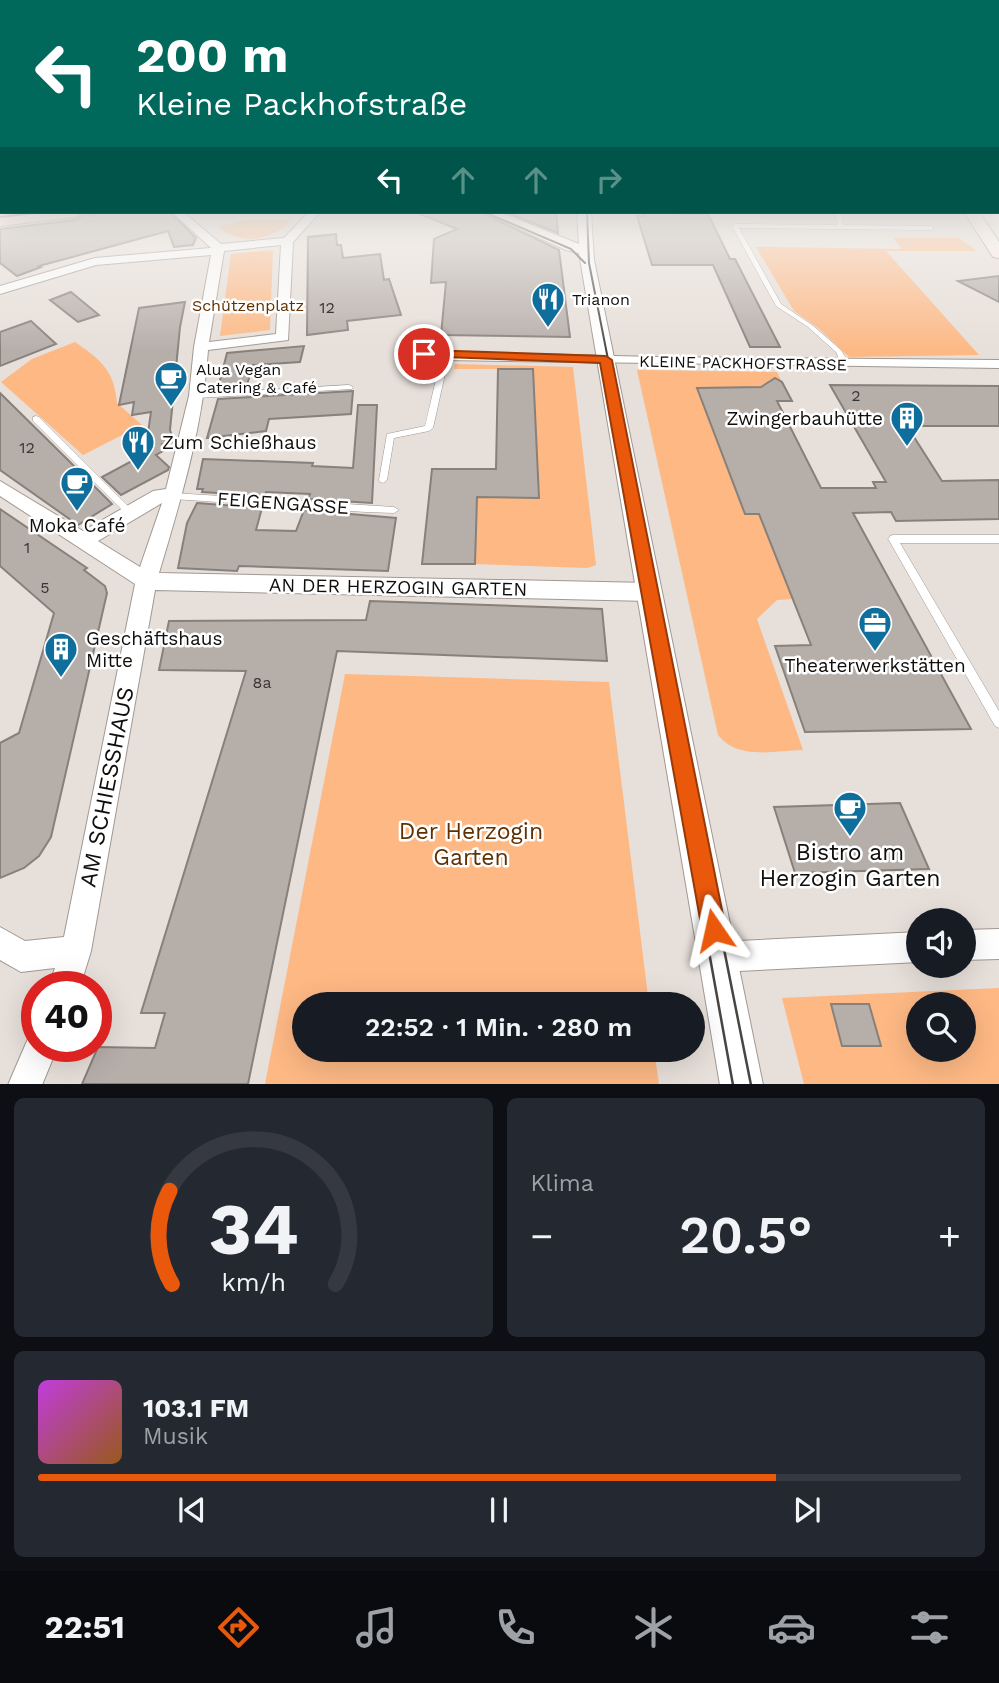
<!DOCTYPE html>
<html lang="de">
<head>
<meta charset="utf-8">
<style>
	body { margin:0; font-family:"Work Sans",sans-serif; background:#242831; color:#f1f3f6; height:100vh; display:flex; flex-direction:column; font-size:26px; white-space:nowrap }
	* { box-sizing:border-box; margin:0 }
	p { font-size:23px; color:#9ea1a6 }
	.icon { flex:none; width:38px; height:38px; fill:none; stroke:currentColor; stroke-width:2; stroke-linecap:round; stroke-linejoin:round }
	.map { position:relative; height:1084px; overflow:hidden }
	.details { display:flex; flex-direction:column; gap:14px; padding:14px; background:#0d0f14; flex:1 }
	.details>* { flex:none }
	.guide { position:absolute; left:0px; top:0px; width:999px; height:214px; box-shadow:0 7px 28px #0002; background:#00695c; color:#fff; overflow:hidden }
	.buttons { position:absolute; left:906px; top:908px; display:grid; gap:14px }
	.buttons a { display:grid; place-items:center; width:70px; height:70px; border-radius:50%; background:#171b24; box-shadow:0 7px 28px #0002; font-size:35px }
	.speed { position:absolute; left:21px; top:971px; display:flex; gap:14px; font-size:35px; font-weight:700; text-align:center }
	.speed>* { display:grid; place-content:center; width:91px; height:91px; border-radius:50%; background:#171b24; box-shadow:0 7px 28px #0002; line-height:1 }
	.speed .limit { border:10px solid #d22; background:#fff; color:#111 }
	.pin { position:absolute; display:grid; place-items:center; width:60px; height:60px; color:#fff; margin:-30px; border:4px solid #fff; border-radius:50%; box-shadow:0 2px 7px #0007 }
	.me { position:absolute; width:77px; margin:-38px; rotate:349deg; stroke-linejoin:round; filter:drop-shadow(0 0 5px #0008) }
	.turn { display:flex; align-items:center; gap:24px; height:147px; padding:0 21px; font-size:32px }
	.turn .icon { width:91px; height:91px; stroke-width:2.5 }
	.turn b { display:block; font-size:49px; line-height:60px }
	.lanes { display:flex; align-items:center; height:66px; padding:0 21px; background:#0003; justify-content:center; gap:35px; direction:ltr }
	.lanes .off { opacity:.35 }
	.big { font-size:52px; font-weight:600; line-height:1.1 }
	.details .tile { flex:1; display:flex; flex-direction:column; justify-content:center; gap:10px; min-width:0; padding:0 24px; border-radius:10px; background:#242831 }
	.details .dial { align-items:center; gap:0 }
	.dial svg { height:182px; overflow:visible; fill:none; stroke:#363941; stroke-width:7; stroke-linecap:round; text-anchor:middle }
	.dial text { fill:#f1f3f6; stroke:none }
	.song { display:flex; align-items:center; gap:21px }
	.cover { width:84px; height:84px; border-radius:10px; background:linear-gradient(135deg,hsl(290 70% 55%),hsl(30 70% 35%)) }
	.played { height:7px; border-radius:4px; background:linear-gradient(90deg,#ea580c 80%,#363941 80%) }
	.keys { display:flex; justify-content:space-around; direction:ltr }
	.heat { display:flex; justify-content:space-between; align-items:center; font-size:38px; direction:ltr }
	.details .tiles { flex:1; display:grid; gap:14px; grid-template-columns:1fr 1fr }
	.tile:last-child { grid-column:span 2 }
	.trip { position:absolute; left:292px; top:992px; width:413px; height:70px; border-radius:35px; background:#171b24; box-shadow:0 7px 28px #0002; font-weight:600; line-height:70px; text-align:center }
	.dock { display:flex; height:112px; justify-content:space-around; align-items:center; background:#090b0e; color:#9ea1a6 }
	.dock .icon { width:49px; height:49px }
	.dock .active { color:#ea580c }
	.dock b { font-size:32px; color:#f1f3f6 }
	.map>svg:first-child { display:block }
	.green { fill:#fdb884; fill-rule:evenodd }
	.building { fill:#b6aea9; stroke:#87807b; stroke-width:2 }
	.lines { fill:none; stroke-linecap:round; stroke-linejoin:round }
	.service-casing { stroke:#a09893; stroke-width:1 }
	.minor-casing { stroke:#a09893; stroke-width:2 }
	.tertiary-casing { stroke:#a09893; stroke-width:2 }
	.secondary-casing { stroke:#a09893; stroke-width:2 }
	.primary-casing { stroke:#a98972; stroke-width:2 }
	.service { fill:#fff; fill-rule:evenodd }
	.minor { fill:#fff; fill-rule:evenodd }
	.tertiary { fill:#fff; fill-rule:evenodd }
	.secondary { fill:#feefe5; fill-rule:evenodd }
	.primary { fill:#fde0cb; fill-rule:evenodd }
	.tram-far1 { stroke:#494542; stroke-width:2 }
	.tram { stroke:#494542; stroke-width:2.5 }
	.route { fill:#ea580c; stroke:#983908; stroke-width:2 }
	.labels { text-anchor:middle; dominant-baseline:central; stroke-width:5; stroke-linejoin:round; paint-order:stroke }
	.far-poi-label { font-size:16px; fill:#100e0c; stroke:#fff; text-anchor:start }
	.far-park-label { font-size:16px; fill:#5f3002; stroke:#fff }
	.number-label { font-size:16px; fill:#3a3633 }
	.far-street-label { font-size:16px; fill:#100e0c; stroke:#fff }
	.poi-label { font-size:19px; fill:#100e0c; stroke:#fff; text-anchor:start }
	.street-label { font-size:19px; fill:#100e0c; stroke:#fff }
	.near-street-label { font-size:23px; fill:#100e0c; stroke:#fff }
	.near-park-label { font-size:23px; fill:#5f3002; stroke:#fff }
	.near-poi-label { font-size:23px; fill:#100e0c; stroke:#fff }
</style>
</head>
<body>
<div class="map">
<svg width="999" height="1085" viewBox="0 0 999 1085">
	<rect width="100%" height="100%" fill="#e7dfd9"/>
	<g class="green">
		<path d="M 271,219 L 291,221 C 268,242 243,245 217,227 L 238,221 Z"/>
		<path d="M 893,238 L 959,238 L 977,251 L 886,251 L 979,355 L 849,357 L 818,328 L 794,311 L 756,247 L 902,249 Z"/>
		<path d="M 273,250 L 270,330 L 220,336 L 231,254 Z"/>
		<path d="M 75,342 C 101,360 114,370 117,403 L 142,425 L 83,455 L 1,382 L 32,359 Z"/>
		<path d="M 455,364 L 573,367 L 596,565 L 587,568 L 475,564 L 478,487 L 496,498 L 539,497 L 533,369 L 454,369 Z"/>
		<path d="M 637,370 L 777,372 L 782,382 L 773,378 L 768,381 L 771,387 L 697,388 L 745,514 L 759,514 L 793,599 L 777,600 L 757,619 L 803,750 C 773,751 738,760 718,735 Z"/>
		<path d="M 345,674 L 609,682 L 649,1004 L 304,1004 L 304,1050 L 654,1050 L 659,1084 L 265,1084 Z"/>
		<path d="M 999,988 L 999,1084 L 804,1084 L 782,998 ZM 919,1004 L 964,1004 L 964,1050 L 919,1050 Z"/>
	</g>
	<g class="building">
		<path d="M 97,212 L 170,212 L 196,238 L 193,245 L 174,247 L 168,231 L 39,266 L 41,267 L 17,276 L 0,263 L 0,229 L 75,220 L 85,213 L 95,216 Z"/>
		<path d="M 415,212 L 480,212 L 559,250 L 570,337 L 441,335 L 446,282 L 431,283 L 434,239 L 457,229 Z"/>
		<path d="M 505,212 L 556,212 L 558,233 Z"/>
		<path d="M 643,213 L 708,214 L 730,259 L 735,259 L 780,347 L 750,347 L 713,265 L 652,265 L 637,216 L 644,216 Z"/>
		<path d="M 336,234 L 337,245 L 341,245 L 343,258 L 380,254 L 384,280 L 389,279 L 401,315 L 347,321 L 348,330 L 307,335 L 308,237 Z"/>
		<path d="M 999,276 L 999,302 L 958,281 Z"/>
		<path d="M 71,292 L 99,315 L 78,322 L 50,300 Z"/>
		<path d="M 185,302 L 180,327 L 170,430 L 174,442 L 162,444 L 163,451 L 156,455 L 169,467 L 168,470 L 121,495 L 102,477 L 145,454 L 151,412 L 132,415 L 134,402 L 119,405 L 139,308 Z"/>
		<path d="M 31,321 L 56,344 L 0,366 L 0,332 Z"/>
		<path d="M 304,346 L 300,362 L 253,365 L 246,388 L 218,388 L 227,353 Z"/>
		<path d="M 498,369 L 533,369 L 539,498 L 477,497 L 475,564 L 422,564 L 432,469 L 496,469 Z"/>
		<path d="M 775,378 L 782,382 L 792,401 L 777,401 L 821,488 L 876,488 L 873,482 L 886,482 L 830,385 L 999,386 L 999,426 L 907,426 L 942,481 L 999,480 L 999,519 L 896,521 L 891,512 L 853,513 L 971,729 L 805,732 L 775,646 L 811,645 L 759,514 L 745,514 L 697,388 L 761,387 Z"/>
		<path d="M 353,391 L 351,414 L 269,419 L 266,431 L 207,438 L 218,399 Z"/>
		<path d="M 0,393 L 69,461 L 112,504 L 78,525 L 0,470 Z"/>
		<path d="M 358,405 L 377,405 L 372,503 L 308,499 L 310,494 L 266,492 L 265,496 L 202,492 L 203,489 L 197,489 L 203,459 L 313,463 L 312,466 L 353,468 Z"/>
		<path d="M 197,503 L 262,508 L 256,530 L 296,531 L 304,510 L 396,518 L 388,571 L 239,566 L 237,571 L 178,568 L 187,523 Z"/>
		<path d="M 0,509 L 87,568 L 84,570 L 105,586 L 107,593 L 51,837 L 39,856 L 24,868 L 0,878 L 0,743 L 19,733 L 54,613 L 0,566 Z"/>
		<path d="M 370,601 L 602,609 L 607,661 L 337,651 L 248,1084 L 82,1084 L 98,1047 L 155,1048 L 165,1013 L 141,1013 L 246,671 L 159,670 L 169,621 L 366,620 Z"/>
		<path d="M 900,803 L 929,869 L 795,873 L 774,807 Z"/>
		<path d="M 831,1004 L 869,1004 L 881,1046 L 842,1046 Z"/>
	</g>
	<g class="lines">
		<defs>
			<g id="service">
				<path d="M 89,212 L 93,212 L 94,213 L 89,214 Z"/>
				<path d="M 835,212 L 841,212 L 843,225 L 931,226 L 934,228 L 931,230 L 739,228 L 781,304 L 812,325 L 841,350 L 850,365 L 846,367 L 842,365 L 836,352 L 808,327 L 776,306 L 732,226 L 735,224 L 838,225 Z"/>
				<path d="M 442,354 L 445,354 L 449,356 L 433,428 L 429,431 L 394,438 L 387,480 L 383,483 L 380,482 L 379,480 L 387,434 L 425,426 Z"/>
				<path d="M 349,385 L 353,387 L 352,389 L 197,398 L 193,396 L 197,394 Z"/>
				<path d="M 36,416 L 39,417 L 134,512 L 132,514 L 126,514 L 33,421 L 33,417 Z"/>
				<path d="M 173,493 L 394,507 L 399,510 L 394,513 L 366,512 L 173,499 L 168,496 Z"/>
				<path d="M 893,535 L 999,535 L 999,543 L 900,543 L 999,711 L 999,728 L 995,726 L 890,542 L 888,539 L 890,536 Z"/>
			</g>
			<g id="minor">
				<path d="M 172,212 L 183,212 L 221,244 L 284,238 L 309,212 L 320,212 L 293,242 L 288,340 L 208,350 C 203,427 181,499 159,573 L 649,583 L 656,586 L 659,592 L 656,598 L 649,601 L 155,590 L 91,951 L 80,987 L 48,987 L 55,968 L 21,972 L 0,960 L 0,927 L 25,941 L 64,937 L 135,584 L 0,496 L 0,481 L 83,531 L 153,491 L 166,489 L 189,396 L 194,347 L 211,255 L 96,265 L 0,294 L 0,286 L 95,258 L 211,248 ZM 281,245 L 276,334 L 209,342 L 224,251 ZM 162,503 L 140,567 L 98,541 Z"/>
				<path d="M 403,347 L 445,352 L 656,357 L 999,360 L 999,368 L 445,360 L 398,354 L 398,348 Z"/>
				<path d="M 999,929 L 999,959 L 964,960 L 964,930 Z"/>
				<path d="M 919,932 L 919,962 L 719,972 L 708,968 L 704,957 L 708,946 L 719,942 Z"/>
				<path d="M 37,1032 L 37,1046 L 58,1046 L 42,1085 L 8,1085 L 30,1034 Z"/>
			</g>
			<path id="tertiary" d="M 482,212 L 499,212 L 579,244 L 577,212 L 591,212 L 594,260 L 763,1085 L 720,1085 L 579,253 L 566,250 Z"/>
			<path id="secondary" d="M 964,212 L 979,212 L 999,242 L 999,258 L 993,257 Z"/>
			<path id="primary" d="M 36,212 L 83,212 L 75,217 L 0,226 L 0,216 Z"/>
		</defs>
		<use href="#service" class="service-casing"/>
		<use href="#minor" class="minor-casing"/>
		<use href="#tertiary" class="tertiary-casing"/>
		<use href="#secondary" class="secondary-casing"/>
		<use href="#primary" class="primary-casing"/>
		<use href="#service" class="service"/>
		<use href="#minor" class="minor"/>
		<use href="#tertiary" class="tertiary"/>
		<use href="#secondary" class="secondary"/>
		<use href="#primary" class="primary"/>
		<g class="tram-far1">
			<path d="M 484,212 L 571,249 L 585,263"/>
			<path d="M 587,212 L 589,263 L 698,815"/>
			<path d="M 0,217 L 43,212"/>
			<path d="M 640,571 L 684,815"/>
		</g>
		<g class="tram">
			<path d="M 684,813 L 733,1085"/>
			<path d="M 697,813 L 751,1085"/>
		</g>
	</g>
	<linearGradient id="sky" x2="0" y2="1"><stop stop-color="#999ea6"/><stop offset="0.57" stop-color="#f4f1ee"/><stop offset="1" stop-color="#f4f1ee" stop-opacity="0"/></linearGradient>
	<rect width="999" height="352" fill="url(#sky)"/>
	<path class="route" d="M 424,350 L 606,356 L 612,360 L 726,930 L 723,939 L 714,942 L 705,939 L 702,930 L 600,363 L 420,356 L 420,351 Z"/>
	<defs>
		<symbol id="restaurant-pin" viewBox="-11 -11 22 30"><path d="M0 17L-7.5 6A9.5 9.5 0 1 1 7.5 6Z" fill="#0f6e9c" stroke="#fff"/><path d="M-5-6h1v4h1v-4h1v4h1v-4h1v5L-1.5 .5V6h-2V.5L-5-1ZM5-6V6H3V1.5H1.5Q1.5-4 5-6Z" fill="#fff"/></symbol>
		<symbol id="cafe-pin" viewBox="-11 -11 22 30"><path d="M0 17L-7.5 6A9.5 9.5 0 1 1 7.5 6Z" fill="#0f6e9c" stroke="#fff"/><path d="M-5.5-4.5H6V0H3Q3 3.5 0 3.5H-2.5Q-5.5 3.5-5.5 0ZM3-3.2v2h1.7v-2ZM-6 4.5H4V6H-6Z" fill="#fff"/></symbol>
		<symbol id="building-pin" viewBox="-11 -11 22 30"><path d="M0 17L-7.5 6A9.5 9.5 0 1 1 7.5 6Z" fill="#0f6e9c" stroke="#fff"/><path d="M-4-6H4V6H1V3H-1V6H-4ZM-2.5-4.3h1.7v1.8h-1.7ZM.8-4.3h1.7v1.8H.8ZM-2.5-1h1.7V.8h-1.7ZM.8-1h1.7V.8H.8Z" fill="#fff"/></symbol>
		<symbol id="office-pin" viewBox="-11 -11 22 30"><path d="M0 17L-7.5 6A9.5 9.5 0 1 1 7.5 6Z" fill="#0f6e9c" stroke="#fff"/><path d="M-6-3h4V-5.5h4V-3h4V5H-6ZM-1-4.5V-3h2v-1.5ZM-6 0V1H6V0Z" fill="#fff"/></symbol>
	</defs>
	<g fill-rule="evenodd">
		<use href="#restaurant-pin" x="529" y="280" width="38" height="52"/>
		<use href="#cafe-pin" x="152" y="359" width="38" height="52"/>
		<use href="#building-pin" x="888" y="399" width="38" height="52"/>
		<use href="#restaurant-pin" x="119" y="423" width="38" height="52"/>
		<use href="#cafe-pin" x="58" y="464" width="38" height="52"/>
		<use href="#office-pin" x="856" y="604" width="38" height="52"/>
		<use href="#building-pin" x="42" y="630" width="38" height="52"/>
		<use href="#cafe-pin" x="831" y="789" width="38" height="52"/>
	</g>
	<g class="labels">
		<g class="far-poi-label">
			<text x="572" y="299">Trianon</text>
			<text x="196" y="369">Alua Vegan<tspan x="196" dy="18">Catering &amp; Café</tspan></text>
		</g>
		<g class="far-park-label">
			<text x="248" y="305">Schützenplatz</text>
		</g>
		<g class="number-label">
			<text x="327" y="307">12</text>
			<text x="856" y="395">2</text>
			<text x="27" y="447">12</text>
			<text x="27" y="547">1</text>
			<text x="45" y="587">5</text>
			<text x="262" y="682">8a</text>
		</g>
		<g class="far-street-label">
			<text transform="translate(743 363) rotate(1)">KLEINE PACKHOFSTRASSE</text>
		</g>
		<g class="poi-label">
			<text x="883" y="418" text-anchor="end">Zwingerbauhütte</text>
			<text x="162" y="442">Zum Schießhaus</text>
			<text x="77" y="525" text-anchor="middle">Moka Café</text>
			<text x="86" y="638">Geschäftshaus<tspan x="86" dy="22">Mitte</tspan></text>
			<text x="875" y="665" text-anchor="middle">Theaterwerkstätten</text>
		</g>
		<g class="street-label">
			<text transform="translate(283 503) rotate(4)">FEIGENGASSE</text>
			<text transform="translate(398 587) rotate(1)">AN DER HERZOGIN GARTEN</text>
		</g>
		<g class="near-street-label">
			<text transform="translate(107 787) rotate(-79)">AM SCHIESSHAUS</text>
		</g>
		<g class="near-park-label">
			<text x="471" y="831">Der Herzogin<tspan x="471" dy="26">Garten</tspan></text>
		</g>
		<g class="near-poi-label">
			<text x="850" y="852">Bistro am<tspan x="850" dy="26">Herzogin Garten</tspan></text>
		</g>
	</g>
</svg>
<div class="buttons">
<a><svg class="icon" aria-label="sound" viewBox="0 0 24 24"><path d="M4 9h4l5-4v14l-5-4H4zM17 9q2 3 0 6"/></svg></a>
<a><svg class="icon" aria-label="search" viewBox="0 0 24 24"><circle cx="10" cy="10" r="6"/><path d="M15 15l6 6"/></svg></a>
</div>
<div class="speed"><div class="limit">40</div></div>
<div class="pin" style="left:424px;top:354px;background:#d93025"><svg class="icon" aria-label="arrive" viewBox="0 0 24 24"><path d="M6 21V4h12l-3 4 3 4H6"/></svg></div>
<svg class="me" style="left:714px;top:930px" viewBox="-20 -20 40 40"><path d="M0-17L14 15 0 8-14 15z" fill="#ea580c" stroke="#fff" stroke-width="4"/></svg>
<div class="trip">22:52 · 1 Min. · 280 m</div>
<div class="guide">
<div class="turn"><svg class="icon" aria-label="left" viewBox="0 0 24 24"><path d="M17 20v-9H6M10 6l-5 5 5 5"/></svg><div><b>200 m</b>Kleine Packhofstraße</div></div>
<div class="lanes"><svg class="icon" aria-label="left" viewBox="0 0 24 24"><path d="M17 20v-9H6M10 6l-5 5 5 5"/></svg><svg class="icon off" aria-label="ahead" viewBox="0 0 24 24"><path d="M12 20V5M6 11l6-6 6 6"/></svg><svg class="icon off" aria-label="ahead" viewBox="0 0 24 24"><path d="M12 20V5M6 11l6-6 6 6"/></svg><svg class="icon off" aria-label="right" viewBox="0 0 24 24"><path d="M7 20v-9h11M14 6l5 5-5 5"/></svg></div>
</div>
</div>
<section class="details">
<div class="tiles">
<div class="tile dial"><svg viewBox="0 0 100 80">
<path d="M14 69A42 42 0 1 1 86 69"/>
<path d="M14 69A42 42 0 0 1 13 28" stroke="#ea580c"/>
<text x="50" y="56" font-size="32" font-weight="700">34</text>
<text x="50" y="72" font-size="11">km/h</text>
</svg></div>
<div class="tile"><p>Klima</p>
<div class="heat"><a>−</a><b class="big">20.5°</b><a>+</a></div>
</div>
<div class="tile">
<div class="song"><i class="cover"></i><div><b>103.1 FM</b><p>Musik</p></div></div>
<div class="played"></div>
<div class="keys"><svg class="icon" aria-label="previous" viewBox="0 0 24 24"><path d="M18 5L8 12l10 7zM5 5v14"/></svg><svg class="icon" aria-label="pause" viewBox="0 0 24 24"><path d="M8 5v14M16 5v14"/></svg><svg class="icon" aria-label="next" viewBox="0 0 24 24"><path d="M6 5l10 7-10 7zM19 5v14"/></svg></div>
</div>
</div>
</section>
<nav class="dock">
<b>22:51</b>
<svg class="icon active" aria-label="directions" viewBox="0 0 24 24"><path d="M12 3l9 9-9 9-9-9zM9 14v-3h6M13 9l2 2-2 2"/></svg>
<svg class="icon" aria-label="music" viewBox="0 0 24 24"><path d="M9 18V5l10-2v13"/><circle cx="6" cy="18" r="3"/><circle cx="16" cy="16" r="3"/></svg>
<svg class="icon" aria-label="phone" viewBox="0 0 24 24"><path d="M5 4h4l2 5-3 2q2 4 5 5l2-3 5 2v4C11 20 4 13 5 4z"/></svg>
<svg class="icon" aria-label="climate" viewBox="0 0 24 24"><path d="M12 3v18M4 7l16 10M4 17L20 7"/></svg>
<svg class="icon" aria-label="car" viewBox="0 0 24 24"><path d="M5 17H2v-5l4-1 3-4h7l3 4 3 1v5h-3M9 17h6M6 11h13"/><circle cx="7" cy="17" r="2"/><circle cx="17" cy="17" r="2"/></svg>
<svg class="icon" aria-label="filters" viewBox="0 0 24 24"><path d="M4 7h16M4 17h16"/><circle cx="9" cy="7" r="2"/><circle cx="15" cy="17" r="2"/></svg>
</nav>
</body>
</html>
